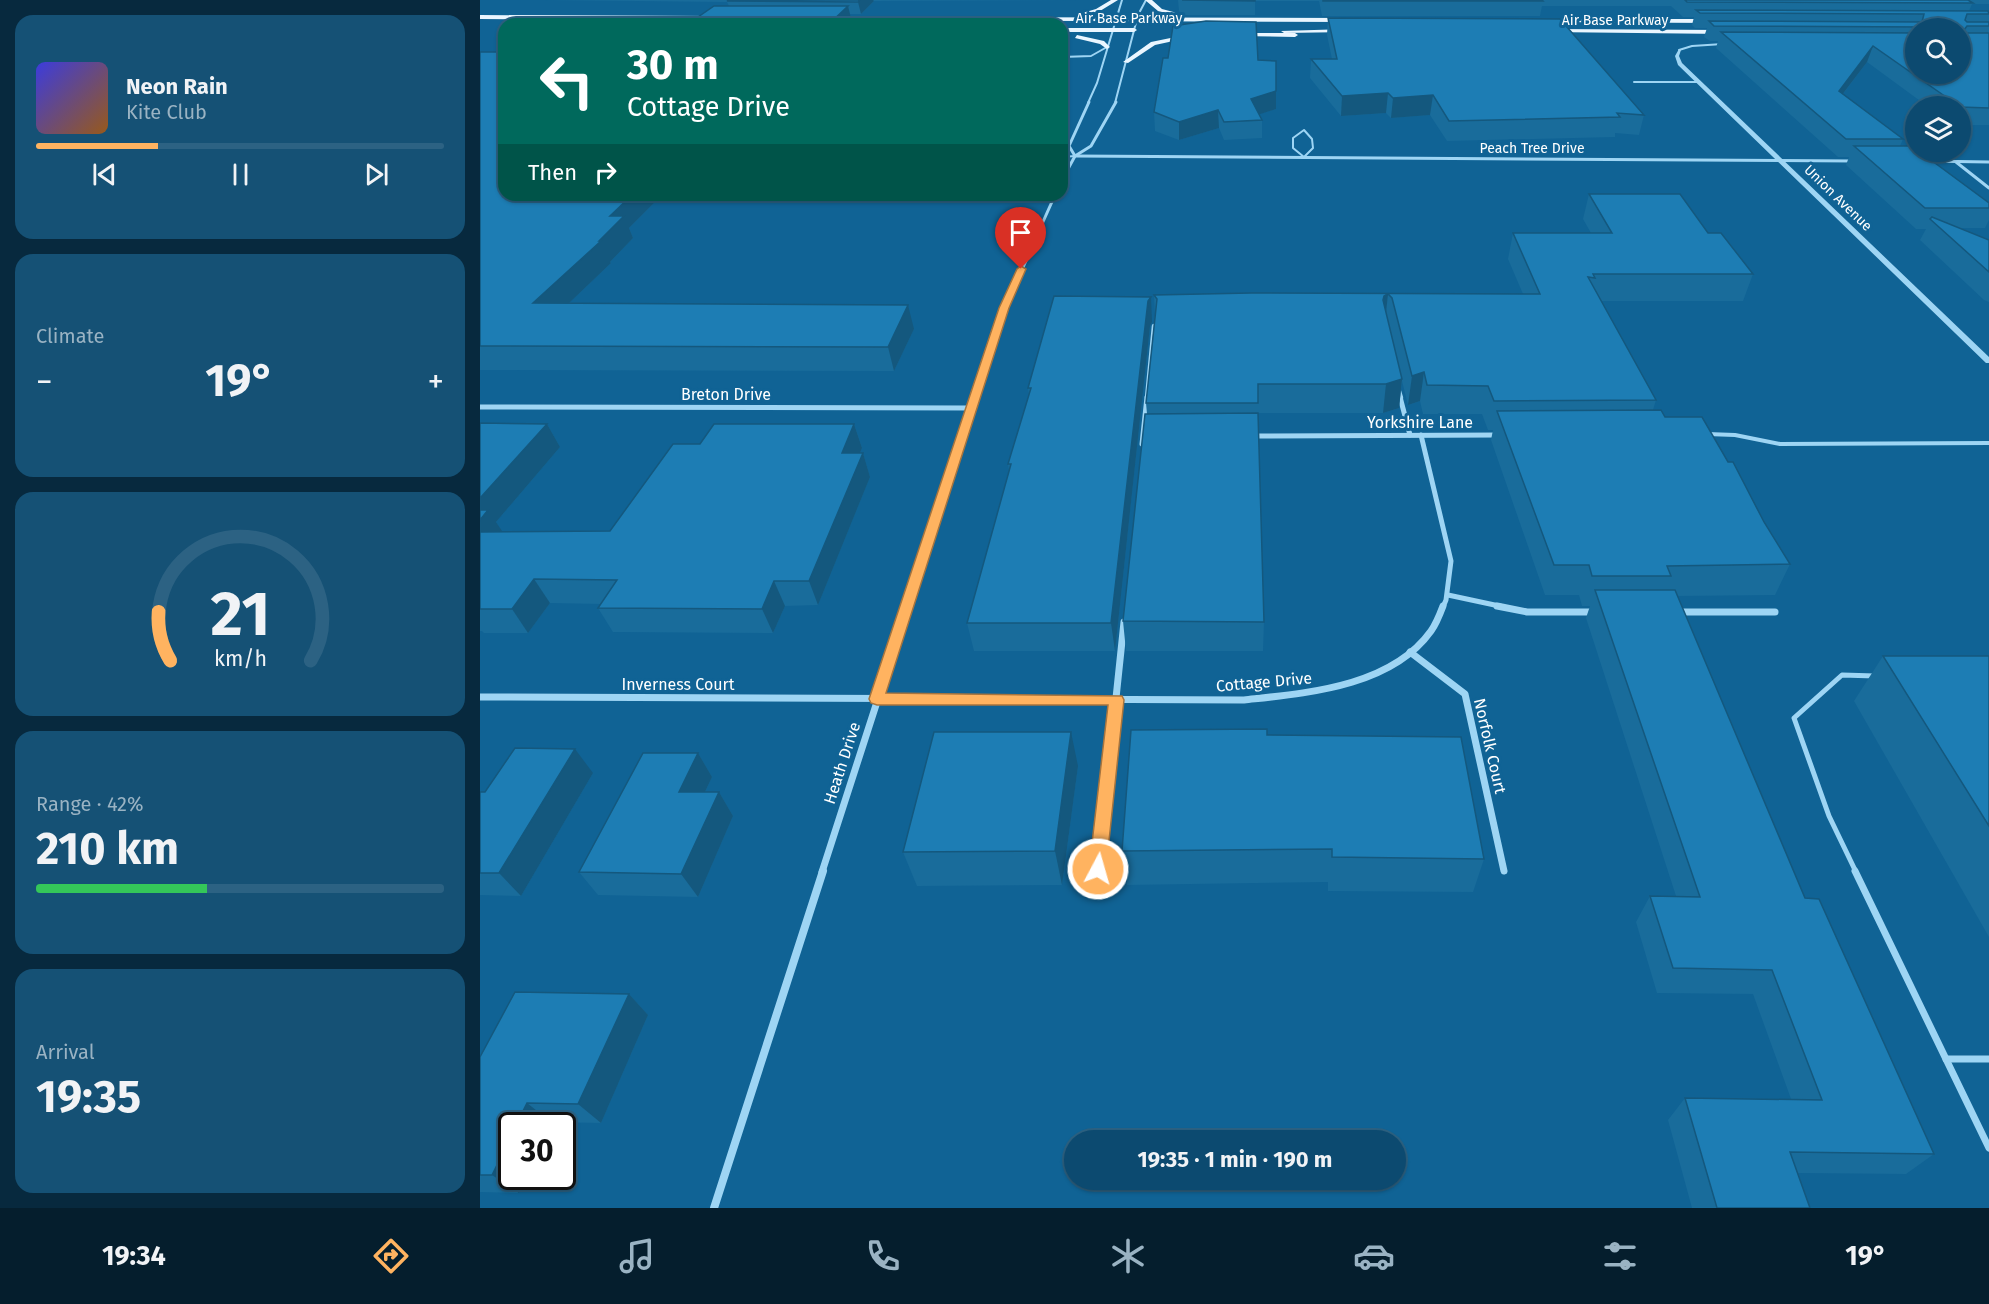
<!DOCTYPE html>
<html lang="en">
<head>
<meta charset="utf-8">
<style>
	body { margin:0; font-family:"Fira Sans",sans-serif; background:#155175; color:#f1f3f6; height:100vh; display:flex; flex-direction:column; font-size:22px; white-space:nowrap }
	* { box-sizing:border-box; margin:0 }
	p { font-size:20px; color:#9ab3c3 }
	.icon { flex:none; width:33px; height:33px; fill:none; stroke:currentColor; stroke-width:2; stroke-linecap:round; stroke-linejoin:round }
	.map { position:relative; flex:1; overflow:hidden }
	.sheet { display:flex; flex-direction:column; gap:15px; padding:15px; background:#07293e; width:480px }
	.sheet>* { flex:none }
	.hud { position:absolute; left:18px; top:18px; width:570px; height:183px; border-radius:18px; box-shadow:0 2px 4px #0004,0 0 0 2px #2c6283; background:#00695c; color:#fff; overflow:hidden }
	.buttons { position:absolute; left:1425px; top:18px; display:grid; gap:12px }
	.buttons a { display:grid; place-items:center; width:66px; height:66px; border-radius:50%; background:#0c4a70; box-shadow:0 2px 4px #0004,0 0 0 2px #2c6283; font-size:30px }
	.speed { position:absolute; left:18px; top:1112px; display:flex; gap:12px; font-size:30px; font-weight:700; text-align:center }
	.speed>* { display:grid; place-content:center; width:78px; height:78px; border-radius:50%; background:#0c4a70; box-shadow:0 2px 4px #0004,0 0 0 2px #2c6283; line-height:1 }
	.speed .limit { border:3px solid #111; border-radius:9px; background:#fff; color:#111 }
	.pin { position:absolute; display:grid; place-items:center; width:51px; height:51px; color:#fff; margin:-62px -26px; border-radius:50% 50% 50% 0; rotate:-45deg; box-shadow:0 0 6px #0007 }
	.pin .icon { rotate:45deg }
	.me { position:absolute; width:66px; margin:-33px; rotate:6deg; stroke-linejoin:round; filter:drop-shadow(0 0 4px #0008) }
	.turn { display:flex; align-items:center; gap:21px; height:126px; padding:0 30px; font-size:27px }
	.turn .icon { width:78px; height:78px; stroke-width:2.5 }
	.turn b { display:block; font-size:42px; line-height:51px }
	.then { display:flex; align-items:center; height:57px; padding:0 30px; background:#0003; gap:12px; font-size:22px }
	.big { font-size:45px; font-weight:700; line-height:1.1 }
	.sheet .widget { flex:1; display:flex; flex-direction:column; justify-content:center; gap:9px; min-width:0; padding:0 21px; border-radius:18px; background:#155175 }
	.sheet .dial { align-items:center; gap:0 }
	.dial svg { height:156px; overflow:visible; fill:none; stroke:#2c6283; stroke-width:7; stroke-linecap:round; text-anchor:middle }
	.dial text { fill:#f1f3f6; stroke:none }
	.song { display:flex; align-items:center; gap:18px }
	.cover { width:72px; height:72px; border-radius:9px; background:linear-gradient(135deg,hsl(240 70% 55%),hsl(30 70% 35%)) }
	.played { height:6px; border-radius:3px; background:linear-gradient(90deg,#ffb360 30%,#2c6283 30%) }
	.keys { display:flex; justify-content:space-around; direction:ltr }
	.heat { display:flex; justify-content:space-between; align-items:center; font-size:33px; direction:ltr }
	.charge { height:9px; border-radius:4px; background:linear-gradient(90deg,#34c759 42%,#2c6283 0) }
	.trip { position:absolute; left:584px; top:1130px; width:342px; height:60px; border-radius:30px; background:#0c4a70; box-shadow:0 2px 4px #0004,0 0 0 2px #2c6283; font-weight:700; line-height:60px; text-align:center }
	.tabs { display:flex; height:96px; justify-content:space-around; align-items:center; background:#051e2d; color:#9ab3c3 }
	.tabs .icon { width:42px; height:42px }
	.tabs .on { color:#ffb360 }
	.tabs b { font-size:27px; color:#f1f3f6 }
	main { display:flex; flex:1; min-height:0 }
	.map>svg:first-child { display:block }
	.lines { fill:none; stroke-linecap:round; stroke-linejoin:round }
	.service-far3 { stroke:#9ed5f4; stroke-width:2 }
	.service-far2 { stroke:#9ed5f4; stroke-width:4 }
	.service-far1 { stroke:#9ed5f4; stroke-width:5 }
	.service { stroke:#9ed5f4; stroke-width:7 }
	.minor-far5 { stroke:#9ed5f4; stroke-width:2 }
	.minor-far4 { stroke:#9ed5f4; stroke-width:3 }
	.minor-far3 { stroke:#9ed5f4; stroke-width:4.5 }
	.minor-far2 { stroke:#9ed5f4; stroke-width:5 }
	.minor-far1 { stroke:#9ed5f4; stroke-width:7 }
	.minor { stroke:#9ed5f4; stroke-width:8 }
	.tertiary { fill:#9ed5f4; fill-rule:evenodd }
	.primary { fill:#eaf6ff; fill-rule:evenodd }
	.wall { fill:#196c9b; fill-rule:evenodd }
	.shaded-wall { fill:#14587e }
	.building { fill:#1d7db4; stroke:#14587e; stroke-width:1.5 }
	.route { fill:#ffb360; stroke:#a6743e; stroke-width:1.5 }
	.labels { text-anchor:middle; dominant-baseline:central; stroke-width:6; stroke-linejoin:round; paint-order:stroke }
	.far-street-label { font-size:14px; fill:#fff; stroke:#106395 }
	.street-label { font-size:16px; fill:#fff; stroke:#106395 }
</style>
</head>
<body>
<main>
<section class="sheet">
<div class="widget">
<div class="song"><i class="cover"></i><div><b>Neon Rain</b><p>Kite Club</p></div></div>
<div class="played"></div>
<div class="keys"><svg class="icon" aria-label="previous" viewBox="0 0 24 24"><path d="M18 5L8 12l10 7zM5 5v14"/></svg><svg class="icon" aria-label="pause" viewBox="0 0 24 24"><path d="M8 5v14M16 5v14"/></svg><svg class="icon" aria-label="next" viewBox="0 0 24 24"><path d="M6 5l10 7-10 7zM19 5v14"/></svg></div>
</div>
<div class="widget"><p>Climate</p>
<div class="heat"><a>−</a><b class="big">19°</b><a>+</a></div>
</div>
<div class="widget dial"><svg viewBox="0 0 100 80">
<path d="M14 69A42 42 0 1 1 86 69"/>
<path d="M14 69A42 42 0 0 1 8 44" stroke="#ffb360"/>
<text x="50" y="56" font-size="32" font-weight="700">21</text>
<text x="50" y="72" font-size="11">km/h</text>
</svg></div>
<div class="widget"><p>Range · 42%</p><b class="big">210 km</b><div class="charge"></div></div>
<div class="widget"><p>Arrival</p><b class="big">19:35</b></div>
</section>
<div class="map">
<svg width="1509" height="1208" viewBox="0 0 1509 1208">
	<rect width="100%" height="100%" fill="#106395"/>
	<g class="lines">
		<g class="service-far3">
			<path d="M 1154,82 L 1219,82"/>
			<path d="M 824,130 L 832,139 L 833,148 L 824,157 L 813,148 L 813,138 Z"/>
			<path d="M 582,157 L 595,156"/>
		</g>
		<path class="service-far2" d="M 1227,434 L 1255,435 L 1300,444 L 1509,443"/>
		<path class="service-far1" d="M 1376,872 L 1349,816 L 1314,718 L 1362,675 L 1395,676"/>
		<g class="service">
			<path d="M 1375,871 L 1509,1148"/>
			<path d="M 1466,1059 L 1509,1059"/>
		</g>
		<g class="minor-far5">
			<path d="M 1199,50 L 1212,46 L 1243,44"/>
			<path d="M 582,57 L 611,56 L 627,47"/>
			<path d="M 608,103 L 617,83 L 642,0"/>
			<path d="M 635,103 L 658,15 L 666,0"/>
		</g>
		<g class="minor-far4">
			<path d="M 595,156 L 1375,161"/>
			<path d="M 595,156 L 589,146 L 609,102"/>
			<path d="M 1445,161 L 1509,162"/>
			<path d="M 1476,162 L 1509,188"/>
			<path d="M 582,180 L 595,156 L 611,146 L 636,102"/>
			<path d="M 558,233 L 575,195"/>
		</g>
		<g class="minor-far3">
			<path d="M 918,388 L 921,398"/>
			<path d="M 495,398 L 524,308 L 558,232"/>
			<path d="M 667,398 L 674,326"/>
		</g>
		<g class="minor-far2">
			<path d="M 920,397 L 930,435"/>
			<path d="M 0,407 L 492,408"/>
			<path d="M 941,435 L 971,561 L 966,600 L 963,607"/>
			<path d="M 771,436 L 1019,435"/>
			<path d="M 662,444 L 667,397"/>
			<path d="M 968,595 L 1024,607"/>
			<path d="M 428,607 L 495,397"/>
		</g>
		<g class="minor-far1">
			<path d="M 1017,606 L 1047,612 L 1114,612"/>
			<path d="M 1196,612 L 1295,612"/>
			<path d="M 930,652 L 985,694 L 1024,871"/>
			<path d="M 0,697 L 764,700 C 827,693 911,687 951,631 C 956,624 960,614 963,606"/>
			<path d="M 618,869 L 644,622"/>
			<path d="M 342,872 L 428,606"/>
		</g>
		<path class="minor" d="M 234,1208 L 343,871"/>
		<path class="tertiary" d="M 1199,49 L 1201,50 L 1199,56 L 1202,63 L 1509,357 L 1509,363 L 1506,363 L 1198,65 L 1195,56 Z"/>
		<g class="primary">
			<path d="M 631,0 L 638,0 L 620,11 L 602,16 L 599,14 L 616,9 Z"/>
			<path d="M 665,0 L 672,0 L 682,9 L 701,14 L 698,16 L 678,11 Z"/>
			<path d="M 0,15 L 237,16 L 240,18 L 237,20 L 0,19 Z"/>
			<path d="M 349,17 L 867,18 L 870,20 L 867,22 L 351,20 Z"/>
			<path d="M 1062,19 L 1233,19 L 1236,21 L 1233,23 L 1060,22 Z"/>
			<path d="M 582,28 L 654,28 L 657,30 L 654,32 L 582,32 Z"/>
			<path d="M 867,29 L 869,32 L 804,33 L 801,31 Z"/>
			<path d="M 1071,29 L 1245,30 L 1248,32 L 1245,34 L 1069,32 Z"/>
			<path d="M 758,33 L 815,33 L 818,35 L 815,37 L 756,36 Z"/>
			<path d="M 710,34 L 712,37 L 675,45 L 648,63 L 643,62 L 671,42 Z"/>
			<path d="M 597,35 L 624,41 L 630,47 L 627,49 L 620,44 L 595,38 Z"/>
		</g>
	</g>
	<g class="wall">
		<path d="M 64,0 L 603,0 L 394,1 L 381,14 L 370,14 L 372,22 L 370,24 L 208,24 L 249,6 L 247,2 Z"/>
		<path d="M 698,0 L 1509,0 L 1509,4 L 1492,4 L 1489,11 L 1509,11 L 1509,125 L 1480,125 L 1480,106 L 1447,106 L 1387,62 L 1363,94 L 1423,139 L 1420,146 L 1509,203 L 1509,220 L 1505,228 L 1481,228 L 1509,240 L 1509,302 L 1504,300 L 1440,240 L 1446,229 L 1436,229 L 1366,165 L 1369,157 L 1358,157 L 1236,48 L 1238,41 L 1230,41 L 1224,37 L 1227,28 L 1215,28 L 1212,25 L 1214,17 L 1203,17 L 1191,6 L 1062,6 L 1060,16 L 842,16 L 839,1 L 775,1 L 775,15 L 703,15 L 699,11 ZM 1436,28 L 1480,28 L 1436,74 Z"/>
		<path d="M 848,18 L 1164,115 L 1159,135 L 1135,133 L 1135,137 L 967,141 L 950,115 L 911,118 L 906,113 L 861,116 L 830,78 L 831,59 L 852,59 L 847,35 Z"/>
		<path d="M 0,52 L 24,195 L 182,195 L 149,228 L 153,238 L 130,262 L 131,263 L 89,303 L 434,329 L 414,371 L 0,370 Z"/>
		<path d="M 778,60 L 796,109 L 779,114 L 782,120 L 782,138 L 744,140 L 739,128 L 699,140 L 675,131 L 674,112 Z"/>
		<path d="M 1109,194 L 1228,233 L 1273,274 L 1263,301 L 1121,301 L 1176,400 L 1173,410 L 1185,417 L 1284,522 L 1310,564 L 1295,595 L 1197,596 L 1325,898 L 1454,1154 L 1426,1174 L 1318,1173 L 1330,1208 L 1212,1208 L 1188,1120 L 1205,1098 L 1311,1099 L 1273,994 L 1177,993 L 1156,922 L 1170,896 L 1196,896 L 1106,618 L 1110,606 L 1102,606 L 1099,595 L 1065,595 L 1011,440 L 1013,430 L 1008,430 L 1002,414 L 943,414 L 940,401 L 928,405 L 922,381 L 919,408 L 903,413 L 778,413 L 784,622 L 783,651 L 646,651 L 643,621 L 667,414 L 666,403 L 675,314 L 674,295 L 1043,294 L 1028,259 L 1033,233 L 1111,233 L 1103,219 Z"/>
		<path d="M 672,322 L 670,326 L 635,651 L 494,651 L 487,623 L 529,470 L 528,464 L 549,394 L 548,388 Z"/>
		<path d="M 0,423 L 67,424 L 80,447 L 16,522 L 22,532 L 130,531 L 220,444 L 374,424 L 382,448 L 380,453 L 383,453 L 390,477 L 338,605 L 305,606 L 293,633 L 133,632 L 118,608 L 121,604 L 70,603 L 48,633 L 4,633 L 2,631 L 0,631 Z"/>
		<path d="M 1403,656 L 1509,656 L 1509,937 L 1374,701 Z"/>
		<path d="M 787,735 L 1004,859 L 993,892 L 848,891 L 848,882 L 647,885 L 642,851 Z"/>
		<path d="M 218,753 L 232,777 L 225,792 L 239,792 L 253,816 L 218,897 L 118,895 L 99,872 Z"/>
		<path d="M 598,766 L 582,885 L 437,886 L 423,852 Z"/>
		<path d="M 113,773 L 41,896 L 0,895 L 0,792 L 5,792 Z"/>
		<path d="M 149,994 L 168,1015 L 121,1123 L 71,1122 L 32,1176 L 46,1176 L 39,1193 L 0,1192 L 0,1057 Z"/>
	</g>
	<g class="shaded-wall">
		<path d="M 380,0 L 393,0 L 394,1 L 381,14 L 378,2 Z"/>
		<path d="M 368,6 L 372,22 L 370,24 L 349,24 Z"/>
		<path d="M 1393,46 L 1387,62 L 1352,108 L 1359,91 Z"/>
		<path d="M 796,91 L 796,109 L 771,117 L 771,99 Z"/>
		<path d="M 908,93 L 906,113 L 861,116 L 862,96 Z"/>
		<path d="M 953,95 L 950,115 L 911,118 L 913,98 Z"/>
		<path d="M 738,110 L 739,128 L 699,140 L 699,122 Z"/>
		<path d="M 152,195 L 182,195 L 149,228 L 153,238 L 130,262 L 131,263 L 65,326 L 53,303 L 119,241 L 130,216 Z"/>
		<path d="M 908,294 L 905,322 L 900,327 L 904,296 Z"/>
		<path d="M 671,297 L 672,322 L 670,326 L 635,651 L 631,623 L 668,301 Z"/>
		<path d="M 428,305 L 434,329 L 414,371 L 408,347 Z"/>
		<path d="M 944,372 L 940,401 L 928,405 L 932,376 Z"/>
		<path d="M 922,379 L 919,408 L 903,413 L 906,384 Z"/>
		<path d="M 67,424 L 80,447 L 16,522 L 24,534 L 0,547 L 0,498 Z"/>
		<path d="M 374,424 L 382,448 L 370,477 L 362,453 Z"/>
		<path d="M 383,453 L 390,477 L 338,605 L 329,581 Z"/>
		<path d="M 54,579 L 70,603 L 48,633 L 32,609 Z"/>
		<path d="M 294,581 L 305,606 L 293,633 L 282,609 Z"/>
		<path d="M 591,732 L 598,766 L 582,885 L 575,851 Z"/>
		<path d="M 95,749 L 113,773 L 41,896 L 19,873 Z"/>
		<path d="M 218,753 L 232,777 L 214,815 L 199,792 Z"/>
		<path d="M 239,792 L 253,816 L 218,897 L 201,874 Z"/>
		<path d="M 149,994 L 168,1015 L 121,1123 L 98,1104 Z"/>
		<path d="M 47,1103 L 71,1122 L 70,1125 L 36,1125 Z"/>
		<path d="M 32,1135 L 32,1176 L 46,1176 L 39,1193 L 12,1175 Z"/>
	</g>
	<g class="building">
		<path d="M 249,0 L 380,0 L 378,2 L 247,1 Z"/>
		<path d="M 702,0 L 775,0 L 775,1 Z"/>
		<path d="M 843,0 L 1062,0 L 1063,1 L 843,1 Z"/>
		<path d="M 1205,0 L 1488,0 L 1493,3 L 1207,2 Z"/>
		<path d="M 234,6 L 368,6 L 349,24 L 208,24 Z"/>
		<path d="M 1216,10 L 1508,11 L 1509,14 L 1487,14 L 1485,20 L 1487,22 L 1509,22 L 1509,26 L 1487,26 L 1484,30 L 1487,33 L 1509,33 L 1509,108 L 1480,107 L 1480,106 L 1479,106 L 1393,46 L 1359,91 L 1423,139 L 1366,139 L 1241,32 L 1436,33 L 1436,74 L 1480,74 L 1480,28 L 1445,28 L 1445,27 L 1234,26 L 1229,21 L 1442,22 L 1444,14 L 1220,13 Z"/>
		<path d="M 848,18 L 1080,19 L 1164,115 L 1137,113 L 1140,117 L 969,121 L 953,95 L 913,98 L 908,93 L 862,96 L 831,59 L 857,59 Z"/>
		<path d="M 726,21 L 776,22 L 778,60 L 796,61 L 796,91 L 771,99 L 782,120 L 744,122 L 738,110 L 699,122 L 674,112 L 683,58 L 688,58 L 693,26 Z"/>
		<path d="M 0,52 L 24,52 L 24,195 L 152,195 L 130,216 L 144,216 L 119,241 L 121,241 L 53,303 L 428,305 L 408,347 L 0,346 Z"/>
		<path d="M 1374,146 L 1433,146 L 1436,148 L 1436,152 L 1440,152 L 1509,203 L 1509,208 L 1445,208 Z"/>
		<path d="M 1109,194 L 1200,194 L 1228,233 L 1241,233 L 1273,274 L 1113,274 L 1115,278 L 1108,277 L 1176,400 L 1014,401 L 1008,386 L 947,385 L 944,372 L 932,376 L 912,298 L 908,294 L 904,296 L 903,300 L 922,379 L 906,384 L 778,384 L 778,403 L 666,403 L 677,299 L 674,295 L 771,293 L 1060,294 L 1033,233 L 1132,233 Z"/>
		<path d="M 1452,217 L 1509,240 L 1509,272 L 1450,219 Z"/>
		<path d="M 574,296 L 671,297 L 668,301 L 631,623 L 487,623 L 531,464 L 528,464 L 551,388 L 548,388 Z"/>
		<path d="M 1181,410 L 1185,417 L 1222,417 L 1248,462 L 1253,462 L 1284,522 L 1310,564 L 1187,566 L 1191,576 L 1112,576 L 1109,565 L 1074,565 L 1017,411 Z"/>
		<path d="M 778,413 L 784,622 L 643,621 L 665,414 Z"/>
		<path d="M 0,423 L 67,424 L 0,498 Z"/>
		<path d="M 234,424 L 374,424 L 362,453 L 383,453 L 329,581 L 294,581 L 282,609 L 118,608 L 137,580 L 54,579 L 32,609 L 0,609 L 0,532 L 130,531 L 193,444 L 220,444 Z"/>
		<path d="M 0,510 L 8,510 L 0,520 Z"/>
		<path d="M 1115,590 L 1195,590 L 1325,898 L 1339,899 L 1454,1154 L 1310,1152 L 1330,1208 L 1237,1208 L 1205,1098 L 1342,1100 L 1292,970 L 1193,968 L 1170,896 L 1220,897 Z"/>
		<path d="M 1403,656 L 1509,656 L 1509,826 Z"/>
		<path d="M 787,729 L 787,735 L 981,737 L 1004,859 L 852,857 L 852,849 L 642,851 L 651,730 Z"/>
		<path d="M 454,732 L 591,732 L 575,851 L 423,852 Z"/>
		<path d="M 35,748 L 95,749 L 19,873 L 0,873 L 0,792 L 5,792 Z"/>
		<path d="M 163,753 L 218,753 L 199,792 L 239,792 L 201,874 L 99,872 Z"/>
		<path d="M 35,992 L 149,994 L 98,1104 L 47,1103 L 36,1125 L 32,1125 L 32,1135 L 12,1175 L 0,1175 L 0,1057 Z"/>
	</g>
	<path class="route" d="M 541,266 L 546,269 L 529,308 L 406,693 L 642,696 L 644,700 L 626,869 L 624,874 L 618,876 L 612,874 L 609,869 L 628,705 L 397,705 L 391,703 L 389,699 L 519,308 L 537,269 Z"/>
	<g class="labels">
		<g class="far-street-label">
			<text x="649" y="18">Air Base Parkway</text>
			<text x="1135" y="20">Air Base Parkway</text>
			<text x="1052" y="148">Peach Tree Drive</text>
			<text transform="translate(1358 198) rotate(44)">Union Avenue</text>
		</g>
		<g class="street-label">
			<text x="246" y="394">Breton Drive</text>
			<text x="940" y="422">Yorkshire Lane</text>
			<text transform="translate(784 682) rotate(-5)">Cottage Drive</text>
			<text x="198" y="684">Inverness Court</text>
			<text transform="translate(1010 746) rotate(77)">Norfolk Court</text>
			<text transform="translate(362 763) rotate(-72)">Heath Drive</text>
		</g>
	</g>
</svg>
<div class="buttons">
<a><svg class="icon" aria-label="search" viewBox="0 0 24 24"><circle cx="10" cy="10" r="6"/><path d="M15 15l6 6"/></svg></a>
<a><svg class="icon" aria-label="layers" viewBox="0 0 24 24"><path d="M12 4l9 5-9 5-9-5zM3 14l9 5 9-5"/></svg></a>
</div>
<div class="speed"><div class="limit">30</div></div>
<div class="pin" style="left:541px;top:269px;background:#d93025"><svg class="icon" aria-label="arrive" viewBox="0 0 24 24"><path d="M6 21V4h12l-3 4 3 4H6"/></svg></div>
<svg class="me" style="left:618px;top:869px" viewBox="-20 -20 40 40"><circle r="17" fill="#ffb360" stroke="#fff" stroke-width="3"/><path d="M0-11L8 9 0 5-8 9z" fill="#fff"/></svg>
<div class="trip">19:35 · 1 min · 190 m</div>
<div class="hud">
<div class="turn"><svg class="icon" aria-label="left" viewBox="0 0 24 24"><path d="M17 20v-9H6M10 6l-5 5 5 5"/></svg><div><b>30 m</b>Cottage Drive</div></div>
<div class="then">Then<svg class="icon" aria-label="right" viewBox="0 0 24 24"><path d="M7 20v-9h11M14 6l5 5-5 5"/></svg></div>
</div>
</div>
</main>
<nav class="tabs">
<b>19:34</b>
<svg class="icon on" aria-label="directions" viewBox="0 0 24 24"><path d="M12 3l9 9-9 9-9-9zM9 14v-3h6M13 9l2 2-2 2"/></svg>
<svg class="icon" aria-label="music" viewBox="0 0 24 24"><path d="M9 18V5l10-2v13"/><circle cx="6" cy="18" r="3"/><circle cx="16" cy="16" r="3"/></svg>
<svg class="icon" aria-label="phone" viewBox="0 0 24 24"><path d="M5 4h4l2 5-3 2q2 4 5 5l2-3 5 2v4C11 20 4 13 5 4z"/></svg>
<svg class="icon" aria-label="climate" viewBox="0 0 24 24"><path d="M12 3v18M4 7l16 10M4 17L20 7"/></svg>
<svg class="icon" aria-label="car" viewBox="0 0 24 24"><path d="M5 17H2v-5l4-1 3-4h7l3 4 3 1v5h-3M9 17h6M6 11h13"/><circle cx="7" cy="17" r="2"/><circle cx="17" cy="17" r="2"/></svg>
<svg class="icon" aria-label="filters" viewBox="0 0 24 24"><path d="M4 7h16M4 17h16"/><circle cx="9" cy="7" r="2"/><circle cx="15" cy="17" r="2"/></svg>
<b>19°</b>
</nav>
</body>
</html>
